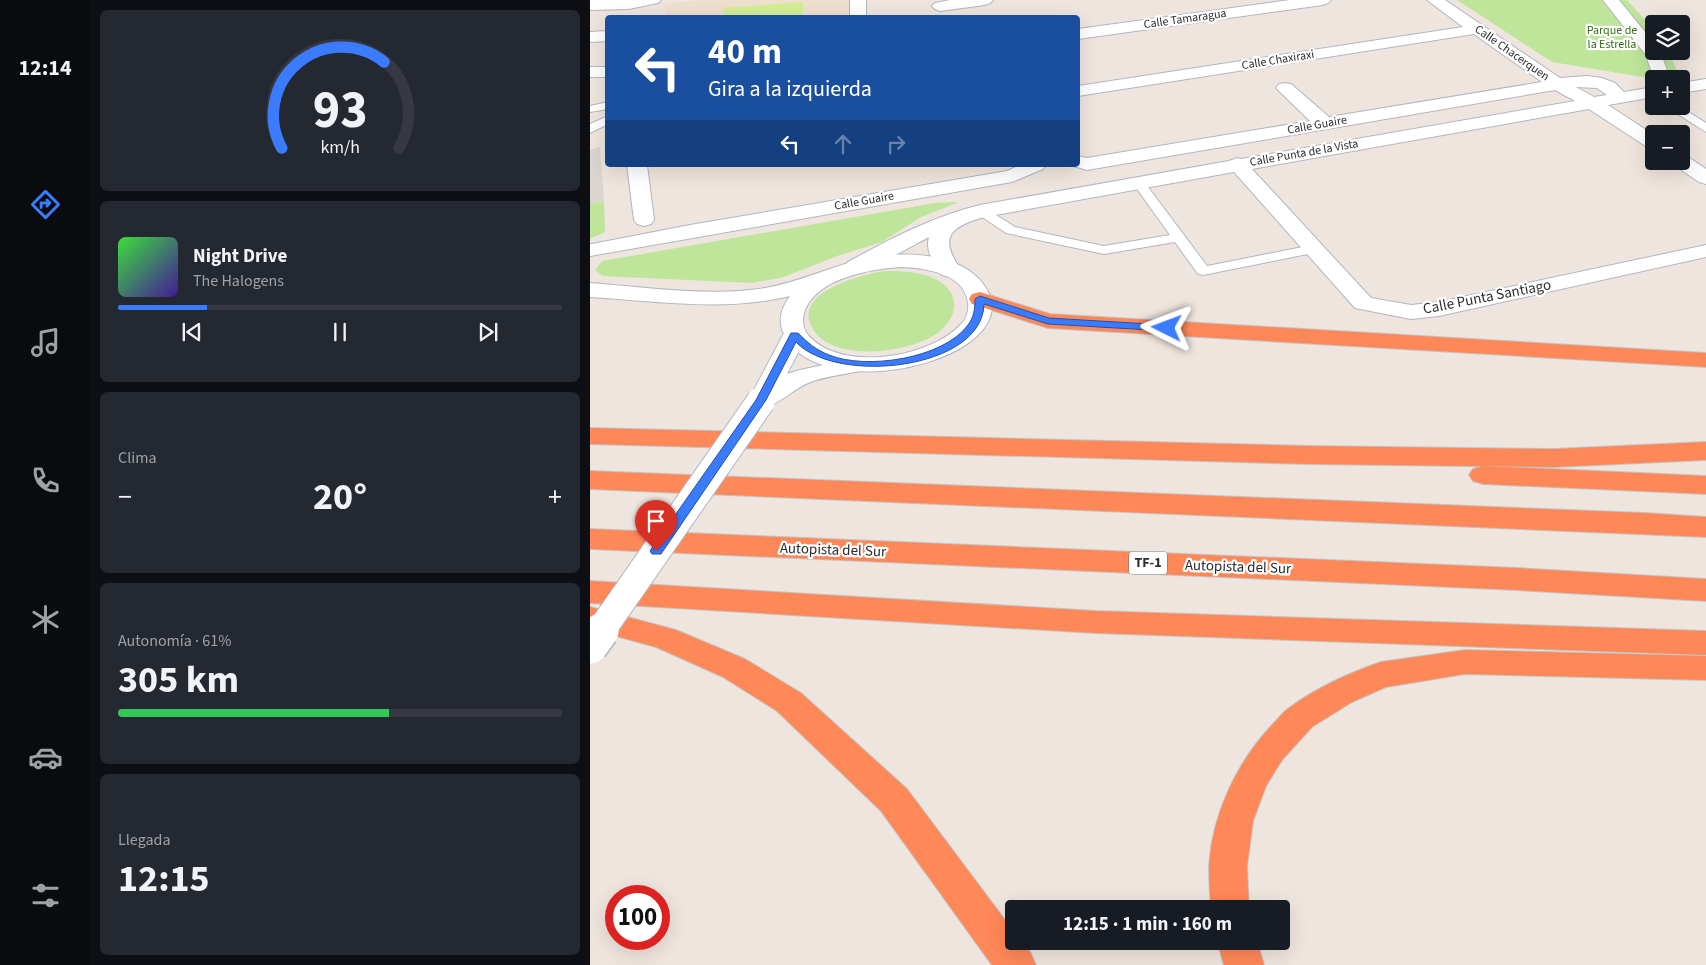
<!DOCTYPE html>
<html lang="es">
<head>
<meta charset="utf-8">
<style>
	body { margin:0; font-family:"Source Sans 3",sans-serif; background:#242831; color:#f1f3f6; height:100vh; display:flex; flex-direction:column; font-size:19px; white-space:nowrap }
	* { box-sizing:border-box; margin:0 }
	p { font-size:16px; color:#9ea1a6 }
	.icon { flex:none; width:28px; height:28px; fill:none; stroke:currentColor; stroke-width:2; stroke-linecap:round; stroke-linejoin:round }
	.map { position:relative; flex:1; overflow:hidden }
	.side { display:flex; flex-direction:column; gap:10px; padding:10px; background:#0d0f14; width:500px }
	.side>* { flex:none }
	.guide { position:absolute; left:15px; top:15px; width:475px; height:152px; border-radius:5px; box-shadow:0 5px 20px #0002; background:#1a4fa0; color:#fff; overflow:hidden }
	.buttons { position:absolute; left:1055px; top:15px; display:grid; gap:10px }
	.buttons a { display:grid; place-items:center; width:45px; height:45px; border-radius:5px; background:#171b24; box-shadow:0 5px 20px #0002; font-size:25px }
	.speed { position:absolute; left:15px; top:885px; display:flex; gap:10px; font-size:25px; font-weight:700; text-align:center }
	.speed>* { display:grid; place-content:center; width:65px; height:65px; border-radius:50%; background:#171b24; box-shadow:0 5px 20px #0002; line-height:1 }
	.speed .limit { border:8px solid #d22; background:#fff; color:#111 }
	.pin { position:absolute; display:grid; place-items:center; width:42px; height:42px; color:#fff; margin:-51px -21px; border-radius:50% 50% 50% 0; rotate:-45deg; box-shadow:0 0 5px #0007 }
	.pin .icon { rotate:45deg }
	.me { position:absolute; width:55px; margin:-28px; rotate:273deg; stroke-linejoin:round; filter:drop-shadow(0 0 4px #0008) }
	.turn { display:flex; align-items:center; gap:18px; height:105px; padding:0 20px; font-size:22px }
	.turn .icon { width:65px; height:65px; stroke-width:2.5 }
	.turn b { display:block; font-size:35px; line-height:42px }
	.lanes { display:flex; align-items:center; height:48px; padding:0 20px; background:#0003; justify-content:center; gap:25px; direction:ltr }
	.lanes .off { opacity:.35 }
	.big { font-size:38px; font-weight:700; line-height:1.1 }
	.side .card { flex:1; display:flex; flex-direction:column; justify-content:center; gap:8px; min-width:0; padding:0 18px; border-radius:8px; background:#242831 }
	.side .dial { align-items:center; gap:0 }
	.dial svg { height:130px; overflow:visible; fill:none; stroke:#363941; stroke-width:7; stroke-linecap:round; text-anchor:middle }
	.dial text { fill:#f1f3f6; stroke:none }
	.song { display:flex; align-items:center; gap:15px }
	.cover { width:60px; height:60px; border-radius:8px; background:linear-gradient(135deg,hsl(120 70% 55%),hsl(260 70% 35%)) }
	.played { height:5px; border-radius:2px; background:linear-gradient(90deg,#3b7bfe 20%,#363941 20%) }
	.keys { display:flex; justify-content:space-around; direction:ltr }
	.heat { display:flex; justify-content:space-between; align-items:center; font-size:28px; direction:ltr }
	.charge { height:8px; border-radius:4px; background:linear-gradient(90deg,#34c759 61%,#363941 0) }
	.trip { position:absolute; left:415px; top:900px; width:285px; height:50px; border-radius:5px; background:#171b24; box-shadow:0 5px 20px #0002; font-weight:700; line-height:50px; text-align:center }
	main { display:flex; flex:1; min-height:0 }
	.tabs { display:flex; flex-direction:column; width:90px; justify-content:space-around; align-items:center; background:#090b0e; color:#9ea1a6 }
	.tabs .icon { width:35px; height:35px }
	.tabs .active { color:#3b7bfe }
	.tabs b { font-size:22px; color:#f1f3f6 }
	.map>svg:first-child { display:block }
	.education { fill:#efdfcd }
	.green { fill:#bee59a }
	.pitch { fill:#d4ed95 }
	.plaza { fill:#dad5d1 }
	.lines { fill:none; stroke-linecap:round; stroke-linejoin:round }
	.lane-casing { stroke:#b2b6c0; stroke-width:2 }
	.street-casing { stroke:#b2b6c0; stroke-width:2 }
	.secondary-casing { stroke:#b2b6c0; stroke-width:2 }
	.highway-casing { stroke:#c4c4c4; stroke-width:2 }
	.lane { fill:#fff; fill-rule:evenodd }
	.street { fill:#fff; fill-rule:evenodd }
	.secondary { fill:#fff; fill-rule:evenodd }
	.highway { fill:#ff8858; fill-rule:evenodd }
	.street-bridge-far1-casing { stroke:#b2b6c0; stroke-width:30; stroke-linecap:butt }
	.street-bridge-casing { stroke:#b2b6c0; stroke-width:38; stroke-linecap:butt }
	.street-bridge-far1 { stroke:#fff; stroke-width:28 }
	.street-bridge { stroke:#fff; stroke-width:35 }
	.route { fill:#3b7bfe; stroke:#2650a5 }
	.labels { text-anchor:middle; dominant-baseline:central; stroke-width:4.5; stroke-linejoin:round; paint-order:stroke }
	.far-street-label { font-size:12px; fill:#2c2c2c; stroke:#fff }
	.far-park-label { font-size:12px; fill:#366c19; stroke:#fff }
	.shield { fill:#fff; stroke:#6b6b6b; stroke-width:1 }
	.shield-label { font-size:14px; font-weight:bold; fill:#2c2c2c }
	.street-label { font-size:15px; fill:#2c2c2c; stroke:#fff }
</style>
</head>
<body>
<main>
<nav class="tabs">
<b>12:14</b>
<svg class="icon active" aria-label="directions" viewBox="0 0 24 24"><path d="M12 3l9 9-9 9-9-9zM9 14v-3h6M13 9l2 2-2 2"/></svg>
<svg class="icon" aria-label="music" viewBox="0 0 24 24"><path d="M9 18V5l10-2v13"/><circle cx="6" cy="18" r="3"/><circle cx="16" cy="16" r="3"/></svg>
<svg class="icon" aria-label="phone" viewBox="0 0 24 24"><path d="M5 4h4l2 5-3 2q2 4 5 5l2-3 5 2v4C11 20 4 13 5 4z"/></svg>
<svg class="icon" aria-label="climate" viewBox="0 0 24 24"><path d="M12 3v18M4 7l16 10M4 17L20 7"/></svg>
<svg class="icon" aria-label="car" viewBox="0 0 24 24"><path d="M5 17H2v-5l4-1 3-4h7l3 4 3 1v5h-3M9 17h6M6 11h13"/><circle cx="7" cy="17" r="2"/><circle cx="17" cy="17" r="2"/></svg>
<svg class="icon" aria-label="filters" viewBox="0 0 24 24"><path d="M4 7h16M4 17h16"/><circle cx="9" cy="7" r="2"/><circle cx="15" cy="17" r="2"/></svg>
</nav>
<section class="side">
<div class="card dial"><svg viewBox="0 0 100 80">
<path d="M14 69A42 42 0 1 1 86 69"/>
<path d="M14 69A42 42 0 0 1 77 16" stroke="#3b7bfe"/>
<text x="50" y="56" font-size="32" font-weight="700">93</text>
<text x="50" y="72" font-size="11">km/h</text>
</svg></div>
<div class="card">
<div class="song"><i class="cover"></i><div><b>Night Drive</b><p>The Halogens</p></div></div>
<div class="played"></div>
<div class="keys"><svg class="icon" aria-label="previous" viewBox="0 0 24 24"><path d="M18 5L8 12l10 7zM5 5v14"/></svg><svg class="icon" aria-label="pause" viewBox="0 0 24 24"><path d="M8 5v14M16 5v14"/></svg><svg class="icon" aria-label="next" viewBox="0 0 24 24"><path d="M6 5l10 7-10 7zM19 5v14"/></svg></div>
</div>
<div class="card"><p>Clima</p>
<div class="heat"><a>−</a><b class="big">20°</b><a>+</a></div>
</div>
<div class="card"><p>Autonomía · 61%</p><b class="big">305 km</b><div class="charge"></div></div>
<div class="card"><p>Llegada</p><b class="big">12:15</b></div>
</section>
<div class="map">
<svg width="1116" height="965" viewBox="0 0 1116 965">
	<rect width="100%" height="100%" fill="#eee5de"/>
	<path class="education" d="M 110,0 L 261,0 L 261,17 L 76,17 L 74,4 Z"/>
	<g class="green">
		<path d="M 867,0 L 1037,0 L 1064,30 L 1064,51 L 1078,51 L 1088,73 L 1059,78 L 962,62 Z"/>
		<path d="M 14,202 L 15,232 L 0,239 L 0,203 Z"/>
		<path d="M 369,202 L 331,217 L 292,242 L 247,256 L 194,277 L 162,283 L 13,276 L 5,270 L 12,261 L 345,203 Z"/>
		<path d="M 293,271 C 307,271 321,271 335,275 C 364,283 376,309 350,331 C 323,354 235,365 220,323 C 209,290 272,275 293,271 Z"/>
	</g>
	<path class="pitch" d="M 213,2 L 213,17 L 133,17 L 134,8 Z"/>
	<path class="plaza" d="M 10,147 L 14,202 L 0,203 L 0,150 Z"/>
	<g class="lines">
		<defs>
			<g id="lane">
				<path d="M 18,102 L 18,109 L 0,112 L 0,106 Z"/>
				<path d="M 1075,106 L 1089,106 L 1116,123 L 1116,132 Z"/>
				<path d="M 18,116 L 18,124 L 0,133 L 0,124 Z"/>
				<path d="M 548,178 L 552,179 L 617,266 L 723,245 L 730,249 L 723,253 L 613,275 L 608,274 L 585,242 L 514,254 L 416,233 L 383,211 L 385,208 L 395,208 L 425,227 L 514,246 L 580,235 L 542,182 Z"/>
			</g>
			<g id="street">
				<path d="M 0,0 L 71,0 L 68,3 L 39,9 L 0,10 Z"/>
				<rect x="260" y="0" width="16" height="18"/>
				<path d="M 360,0 L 403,0 L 400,3 L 395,5 L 350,11 L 345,9 L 342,6 L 345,3 Z"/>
				<path d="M 700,0 L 741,0 L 738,3 L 733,5 L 488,39 L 488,29 Z"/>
				<path d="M 837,0 L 855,0 L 970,78 L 997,76 L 1012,78 L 1025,83 L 1034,92 L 1064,87 L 1064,97 L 1018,105 L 1064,135 L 1064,149 L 1057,147 L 999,109 L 662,169 L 781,298 L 821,305 L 849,302 L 1116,245 L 1116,257 L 849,316 L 821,319 L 765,308 L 644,172 L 394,217 C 360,227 348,237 371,270 L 368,275 L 360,277 L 352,275 C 344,263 335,252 339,237 L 274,272 L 266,274 L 258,272 L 255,267 L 258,262 C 300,239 344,216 390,205 L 639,161 L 647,158 L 651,159 L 985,101 L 965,90 L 497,170 L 480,165 L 488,165 L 488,156 L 497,158 L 720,121 L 686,88 L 689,84 L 695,83 L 701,84 L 739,117 L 952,82 L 884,34 L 488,96 L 488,86 L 873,27 ZM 986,87 L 1007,88 L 1017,95 L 1004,97 Z"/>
				<path d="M 1013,0 L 1029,0 L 1064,43 L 1064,51 L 1070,51 L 1078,73 L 1084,79 L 1064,79 L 1056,55 Z"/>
				<path d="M 18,31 L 18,41 L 0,42 L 0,32 Z"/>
				<rect x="0" y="67" width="18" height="10"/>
				<path d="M 1116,79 L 1116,89 L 1091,93 L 1091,83 Z"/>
				<path d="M 1091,155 L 1098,157 L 1116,169 L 1116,184 L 1109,182 L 1084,165 L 1082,161 L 1091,161 Z"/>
				<path d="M 37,165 L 57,165 L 64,220 L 61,224 L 54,226 L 47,224 L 44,220 Z"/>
				<path d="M 430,165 L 456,165 L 453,169 L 422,182 L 0,256 L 0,244 L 2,244 L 100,225 L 417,171 Z"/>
				<path d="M 205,328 L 213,330 L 217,335 L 197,374 L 210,370 L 270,357 L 279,359 L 282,364 L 279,369 C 260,374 234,376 218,383 C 199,391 184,412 162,406 L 158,401 L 193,335 L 197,330 Z"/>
			</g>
			<path id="secondary" d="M 296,255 C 326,253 366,255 389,279 C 456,352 239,411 196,338 C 187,323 190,310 200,296 C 135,312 66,301 0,297 L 0,283 C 55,287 121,297 175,288 C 217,281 252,260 296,255 ZM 311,267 C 334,268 375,273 378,303 C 379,311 376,319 371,324 C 341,358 250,373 218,335 C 212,328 212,318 215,310 C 228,278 280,269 311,267 Z"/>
			<g id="highway">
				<path d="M 390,292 L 460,314 L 1116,353 L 1116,367 L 458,328 L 382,304 L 379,299 L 382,294 Z"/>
				<path d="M 0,428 L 719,446 L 964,449 L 1116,442 L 1116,460 L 964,467 L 719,464 L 0,444 Z"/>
				<path d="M 893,466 L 1116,476 L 1116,494 L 893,484 L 883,481 L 879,475 L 883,469 Z"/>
				<path d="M 0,471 L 1055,513 L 1116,517 L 1116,537 L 0,489 Z"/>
				<path d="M 0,529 L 927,568 L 1116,579 L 1116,601 L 927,590 L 0,549 Z"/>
				<path d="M 0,581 L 506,611 L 1116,631 L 1116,655 L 506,633 L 0,603 Z"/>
				<path d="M 0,607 L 86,630 L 155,659 L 211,693 L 317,789 L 424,932 L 424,941 L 432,941 L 440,952 L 446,965 L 402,965 L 291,811 L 187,711 L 133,677 L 66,647 L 0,629 Z"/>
				<path d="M 875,650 L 1116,656 L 1116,680 L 875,674 L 796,687 L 762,702 L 722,727 L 692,760 L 676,786 L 663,821 L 657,866 L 659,909 L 621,909 C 620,895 619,881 619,867 C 622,814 647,762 683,724 C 688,719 693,712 699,708 C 726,688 759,673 791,662 Z"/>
				<path d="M 627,941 L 667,941 L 674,965 L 634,965 Z"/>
			</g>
		</defs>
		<use href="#lane" class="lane-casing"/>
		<use href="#street" class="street-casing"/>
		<use href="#secondary" class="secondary-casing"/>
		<use href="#highway" class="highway-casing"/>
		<use href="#lane" class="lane"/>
		<use href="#street" class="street"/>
		<use href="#secondary" class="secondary"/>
		<use href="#highway" class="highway"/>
		<defs>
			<path id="street-bridge-far1" d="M 10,632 L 171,401"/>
			<path id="street-bridge" d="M 0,646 L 11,631"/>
		</defs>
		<use href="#street-bridge-far1" class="street-bridge-far1-casing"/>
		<use href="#street-bridge" class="street-bridge-casing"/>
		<use href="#street-bridge-far1" class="street-bridge-far1"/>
		<use href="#street-bridge" class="street-bridge"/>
	</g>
	<path class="route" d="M 390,296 L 459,318 L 577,325 L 582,328 L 577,331 L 458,324 L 394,304 C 393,370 246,385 206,342 L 176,400 L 71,554 L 62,554 L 60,551 L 62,548 L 166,400 L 201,333 L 208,333 C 218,343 226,350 239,355 C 276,370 353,359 378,325 C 384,317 385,309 385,299 Z"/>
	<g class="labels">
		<g class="far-street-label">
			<text transform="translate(595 19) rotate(-8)">Calle Tamaragua</text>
			<text transform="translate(922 53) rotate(35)">Calle Chacerquen</text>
			<text transform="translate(688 60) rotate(-9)">Calle Chaxiraxi</text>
			<text transform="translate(727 125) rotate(-10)">Calle Guaire</text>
			<text transform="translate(714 153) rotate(-10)">Calle Punta de la Vista</text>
			<text transform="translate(274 201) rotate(-10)">Calle Guaire</text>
		</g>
		<g class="far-park-label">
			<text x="1022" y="30">Parque de<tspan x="1022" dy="14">la Estrella</tspan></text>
		</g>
		<rect class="shield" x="539" y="551.5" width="38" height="23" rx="4"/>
		<g class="shield-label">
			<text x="558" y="563">TF-1</text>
		</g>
		<g class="street-label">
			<text transform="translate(897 297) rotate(-11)">Calle Punta Santiago</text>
			<text transform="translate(243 550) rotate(2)">Autopista del Sur</text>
			<text transform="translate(648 567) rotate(2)">Autopista del Sur</text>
		</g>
	</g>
</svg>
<div class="buttons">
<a><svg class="icon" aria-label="layers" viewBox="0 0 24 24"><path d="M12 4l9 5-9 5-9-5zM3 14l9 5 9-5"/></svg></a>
<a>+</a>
<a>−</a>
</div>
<div class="speed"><div class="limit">100</div></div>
<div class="pin" style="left:66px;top:551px;background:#d93025"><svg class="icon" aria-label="arrive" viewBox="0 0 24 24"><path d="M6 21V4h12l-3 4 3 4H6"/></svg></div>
<svg class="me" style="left:577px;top:328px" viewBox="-20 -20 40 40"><path d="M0-17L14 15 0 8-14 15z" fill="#3b7bfe" stroke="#fff" stroke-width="4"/></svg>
<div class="trip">12:15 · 1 min · 160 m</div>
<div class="guide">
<div class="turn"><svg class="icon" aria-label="left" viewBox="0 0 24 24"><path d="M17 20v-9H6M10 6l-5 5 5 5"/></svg><div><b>40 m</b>Gira a la izquierda</div></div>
<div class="lanes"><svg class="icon" aria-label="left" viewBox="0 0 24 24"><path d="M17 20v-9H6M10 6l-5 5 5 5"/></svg><svg class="icon off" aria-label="ahead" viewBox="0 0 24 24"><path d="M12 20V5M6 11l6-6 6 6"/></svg><svg class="icon off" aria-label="right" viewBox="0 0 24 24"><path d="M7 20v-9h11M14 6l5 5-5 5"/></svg></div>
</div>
</div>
</main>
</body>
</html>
